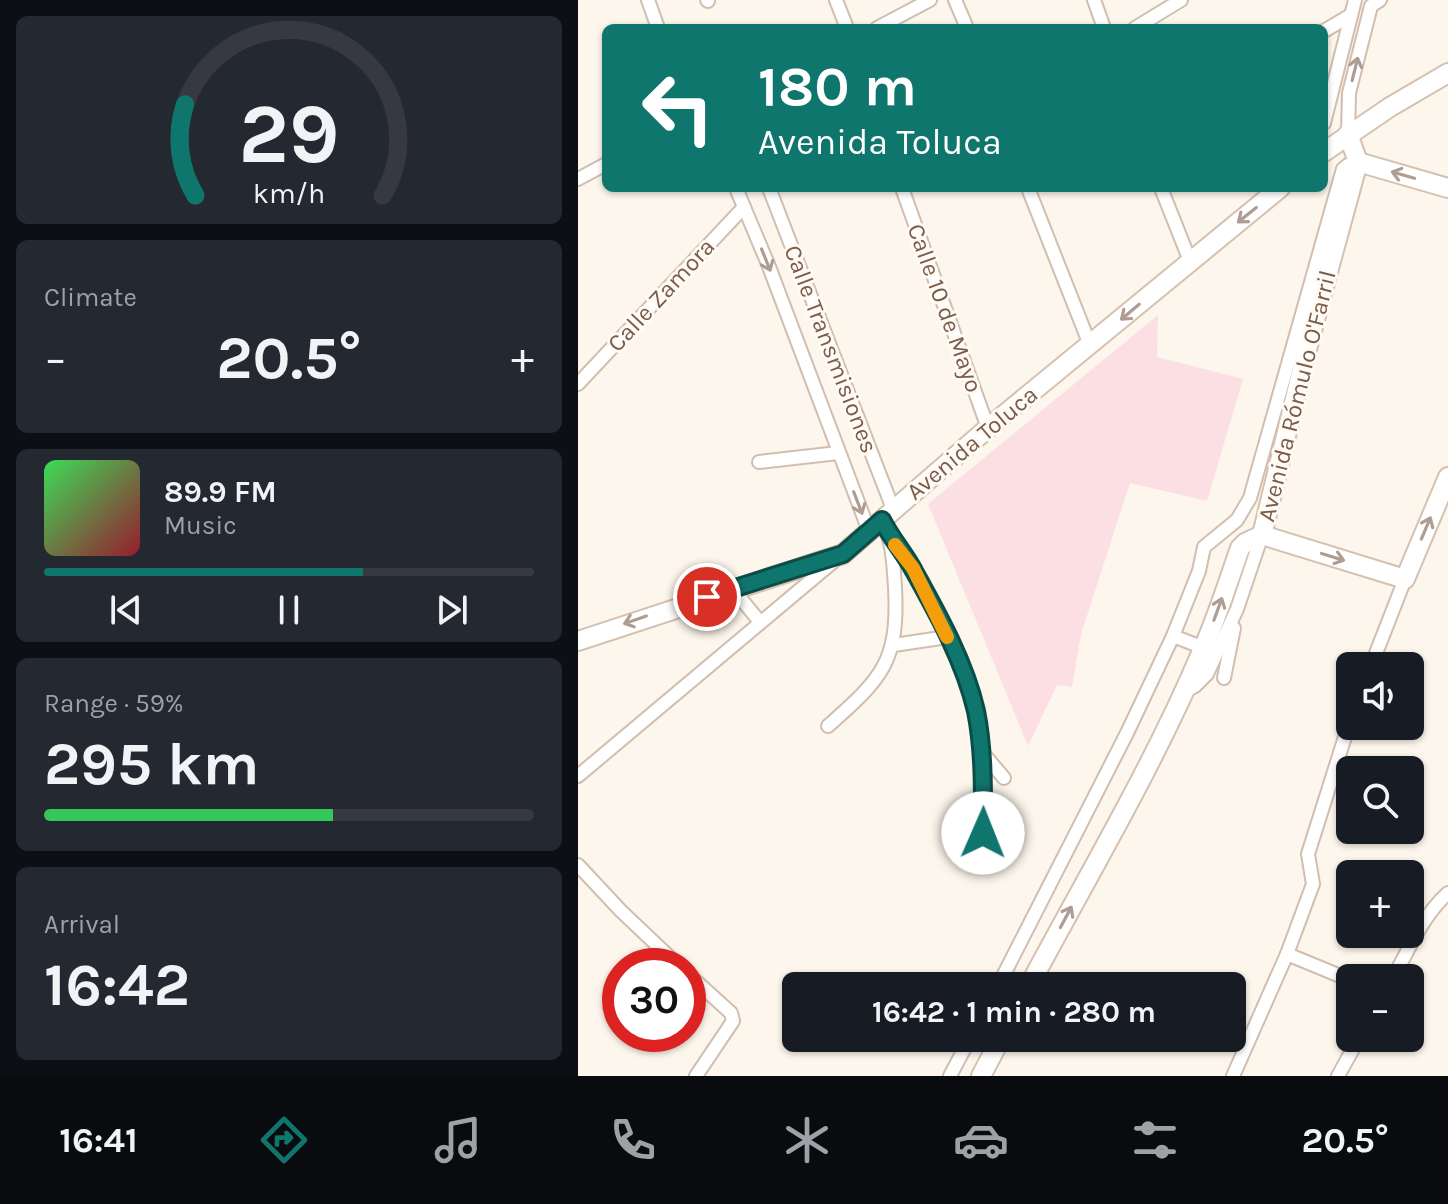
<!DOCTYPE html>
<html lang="en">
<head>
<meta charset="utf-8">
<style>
	body { margin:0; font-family:Karla,sans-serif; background:#242831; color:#f1f3f6; height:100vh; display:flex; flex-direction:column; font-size:30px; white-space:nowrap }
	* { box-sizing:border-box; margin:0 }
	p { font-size:26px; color:#9ea1a6 }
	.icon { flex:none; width:44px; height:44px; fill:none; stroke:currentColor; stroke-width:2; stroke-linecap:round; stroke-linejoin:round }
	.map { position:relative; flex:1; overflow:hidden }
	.drawer { display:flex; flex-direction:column; gap:16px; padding:16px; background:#0d0f14; width:578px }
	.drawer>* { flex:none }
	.hud { position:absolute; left:24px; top:24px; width:726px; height:168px; border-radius:12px; box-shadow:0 2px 6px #0004; background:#0f766e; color:#fff; overflow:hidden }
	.buttons { position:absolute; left:758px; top:652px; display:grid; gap:16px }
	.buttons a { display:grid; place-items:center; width:88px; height:88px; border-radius:12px; background:#171b24; box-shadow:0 2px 6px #0004; font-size:40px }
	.speed { position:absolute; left:24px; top:948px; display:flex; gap:16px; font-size:40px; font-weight:700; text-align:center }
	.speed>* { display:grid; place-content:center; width:104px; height:104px; border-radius:50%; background:#171b24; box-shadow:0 2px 6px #0004; line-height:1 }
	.speed .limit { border:12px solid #d22; background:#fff; color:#111 }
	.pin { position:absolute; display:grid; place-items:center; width:68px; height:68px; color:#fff; margin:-34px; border:4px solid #fff; border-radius:50%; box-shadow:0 2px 8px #0007 }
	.me { position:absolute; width:88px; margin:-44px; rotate:1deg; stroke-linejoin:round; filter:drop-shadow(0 0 6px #0008) }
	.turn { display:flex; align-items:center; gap:28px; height:168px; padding:0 24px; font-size:36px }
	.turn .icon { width:104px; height:104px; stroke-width:2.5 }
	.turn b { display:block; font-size:56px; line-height:68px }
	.big { font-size:60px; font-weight:700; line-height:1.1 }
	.drawer .widget { flex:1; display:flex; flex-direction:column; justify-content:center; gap:12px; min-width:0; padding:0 28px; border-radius:12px; background:#242831 }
	.drawer .dial { align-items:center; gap:0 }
	.dial svg { height:208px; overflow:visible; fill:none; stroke:#363941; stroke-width:7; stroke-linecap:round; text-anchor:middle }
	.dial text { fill:#f1f3f6; stroke:none }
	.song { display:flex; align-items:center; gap:24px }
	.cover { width:96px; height:96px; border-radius:12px; background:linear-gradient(135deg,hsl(130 70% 55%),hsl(350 70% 35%)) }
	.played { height:8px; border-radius:4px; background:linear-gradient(90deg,#0f766e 65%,#363941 65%) }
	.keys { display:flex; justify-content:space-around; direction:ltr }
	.heat { display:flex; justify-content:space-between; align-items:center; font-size:44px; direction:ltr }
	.charge { height:12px; border-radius:6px; background:linear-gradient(90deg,#34c759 59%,#363941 0) }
	.trip { position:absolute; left:204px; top:972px; width:464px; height:80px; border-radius:12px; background:#171b24; box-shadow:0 2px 6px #0004; font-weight:700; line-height:80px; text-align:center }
	.dock { display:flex; height:128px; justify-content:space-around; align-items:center; background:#090b0e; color:#9ea1a6 }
	.dock .icon { width:56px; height:56px }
	.dock .on { color:#0f766e }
	.dock b { font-size:36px; color:#f1f3f6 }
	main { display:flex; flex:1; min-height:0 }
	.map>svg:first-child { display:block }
	.medical { fill:#fbdfe3 }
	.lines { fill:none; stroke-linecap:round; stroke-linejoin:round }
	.street-casing { stroke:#d1beb0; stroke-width:16 }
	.secondary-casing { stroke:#d6c0b0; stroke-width:22 }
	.street { stroke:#fff; stroke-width:12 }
	.secondary { stroke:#fff; stroke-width:18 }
	.oneway { stroke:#af9d94 }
	.route-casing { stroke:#0a4d48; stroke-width:20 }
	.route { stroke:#0f766e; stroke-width:14 }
	.slow { stroke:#f59e0b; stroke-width:14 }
	.labels { text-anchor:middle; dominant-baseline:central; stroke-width:6; stroke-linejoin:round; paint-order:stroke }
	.street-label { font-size:24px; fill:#7a5c4d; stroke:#fffaf3 }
</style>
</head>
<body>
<main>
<section class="drawer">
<div class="widget dial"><svg viewBox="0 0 100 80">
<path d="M14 69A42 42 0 1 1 86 69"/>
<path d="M14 69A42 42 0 0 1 10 34" stroke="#0f766e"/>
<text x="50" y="56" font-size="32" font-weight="700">29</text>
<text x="50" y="72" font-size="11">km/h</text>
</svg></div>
<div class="widget"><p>Climate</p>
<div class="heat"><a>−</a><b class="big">20.5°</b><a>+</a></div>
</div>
<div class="widget">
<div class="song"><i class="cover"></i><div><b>89.9 FM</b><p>Music</p></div></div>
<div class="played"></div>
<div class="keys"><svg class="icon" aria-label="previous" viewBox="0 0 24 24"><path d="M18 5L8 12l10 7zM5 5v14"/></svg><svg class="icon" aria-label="pause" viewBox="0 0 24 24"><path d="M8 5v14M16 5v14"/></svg><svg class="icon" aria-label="next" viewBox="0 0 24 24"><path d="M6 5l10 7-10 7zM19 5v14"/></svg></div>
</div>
<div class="widget"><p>Range · 59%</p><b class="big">295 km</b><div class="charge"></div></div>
<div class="widget"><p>Arrival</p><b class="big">16:42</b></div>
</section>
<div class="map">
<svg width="870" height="1076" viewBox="0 0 870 1076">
	<rect width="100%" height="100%" fill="#fdf6ec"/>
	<path class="medical" d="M 580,315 L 579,357 L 665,379 L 629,501 L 552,483 L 503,634 L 494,687 L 479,685 L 450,746 L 350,504 Z"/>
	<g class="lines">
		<defs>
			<g id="street">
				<path d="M 70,0 L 80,28"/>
				<path d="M 129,0 L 130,1"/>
				<path d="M 258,0 L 269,28"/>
				<path d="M 377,0 L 389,28"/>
				<path d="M 516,0 L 526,28"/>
				<path d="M 299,28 L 352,0"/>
				<path d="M 557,28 L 603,0"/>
				<path d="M 746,31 L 773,15"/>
				<path d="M 746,123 L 777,0"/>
				<path d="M 770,134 L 771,93 L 793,6 L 802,0"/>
				<path d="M 0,179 L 28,164"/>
				<path d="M 158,188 L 190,264 L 291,531"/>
				<path d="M 191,188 L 315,509"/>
				<path d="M 324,188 L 410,428"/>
				<path d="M 450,188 L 512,345"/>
				<path d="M 583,188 L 612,261"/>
				<path d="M 0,384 L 166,207"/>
				<path d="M 181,462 L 260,453"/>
				<path d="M 314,541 C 334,563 345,588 358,614 C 373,645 390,677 398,711 C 406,751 405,792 405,833"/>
				<path d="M 154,588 L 182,622"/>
				<path d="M 595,636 L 626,648"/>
				<path d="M 316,645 L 369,637"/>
				<path d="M 793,666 L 827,579"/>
				<path d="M 646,678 L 656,628"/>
				<path d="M 606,692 L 617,686 L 629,674 L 659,609 L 684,535"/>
				<path d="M 250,726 C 304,678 321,662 317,587 C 315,560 315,544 304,520"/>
				<path d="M 404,752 L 426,778"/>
				<path d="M 0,776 L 256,561"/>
				<path d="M 0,865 L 43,911 L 101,966"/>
				<path d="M 709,954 L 772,980"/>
				<path d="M 110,974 L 153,1013 L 155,1021 L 118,1076"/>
				<path d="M 815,978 C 831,949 845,915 870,893"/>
				<path d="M 420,986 L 549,733 L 595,636 L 621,571 L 626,547 L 659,520 L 672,498 L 765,169 L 770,165 L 780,162"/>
				<path d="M 372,1076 L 392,1038"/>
				<path d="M 655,1076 L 709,954 L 735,884 L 730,854 L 772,721"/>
				<path d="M 760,1076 L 781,1038"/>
			</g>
			<g id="secondary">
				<path d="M 746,152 L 812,107 L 870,73"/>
				<path d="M 780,162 L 870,188"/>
				<path d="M 684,535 L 729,349 L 780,162 L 770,134"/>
				<path d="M 684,535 L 827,579 L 870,477"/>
				<path d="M 0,641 L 265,554 L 410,428 L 702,188"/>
				<path d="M 451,986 C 510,875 575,767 624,651 C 639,618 650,582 662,548 L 667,543 L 684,535"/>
				<path d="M 403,1076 L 423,1038"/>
			</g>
		</defs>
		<use href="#street" class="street-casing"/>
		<use href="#secondary" class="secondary-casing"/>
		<use href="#street" class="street"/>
		<use href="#secondary" class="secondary"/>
	</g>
	<defs><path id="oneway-shaft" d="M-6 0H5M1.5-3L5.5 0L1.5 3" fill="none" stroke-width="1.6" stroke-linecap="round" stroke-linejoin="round" transform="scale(2)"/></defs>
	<g class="oneway">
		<use href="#oneway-shaft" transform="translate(777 69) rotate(-76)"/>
		<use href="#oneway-shaft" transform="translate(825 175) rotate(-164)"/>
		<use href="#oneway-shaft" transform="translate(669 215) rotate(141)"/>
		<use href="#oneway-shaft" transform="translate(188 260) rotate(68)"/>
		<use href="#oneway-shaft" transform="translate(552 312) rotate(140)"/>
		<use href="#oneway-shaft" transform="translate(280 503) rotate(69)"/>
		<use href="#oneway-shaft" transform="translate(848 528) rotate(-67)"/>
		<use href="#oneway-shaft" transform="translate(755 557) rotate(17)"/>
		<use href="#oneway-shaft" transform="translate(640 609) rotate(-70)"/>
		<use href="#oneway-shaft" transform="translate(57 620) rotate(161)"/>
		<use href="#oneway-shaft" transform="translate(488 917) rotate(-62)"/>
	</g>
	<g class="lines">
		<defs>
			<path id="route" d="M 129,597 L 265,554 L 304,520 C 314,540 326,552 336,571 C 360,614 387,663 398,711 C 406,751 405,792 405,833"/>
		</defs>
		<use href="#route" class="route-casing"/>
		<use href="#route" class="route"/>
		<path class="slow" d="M 317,545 L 335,568 L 369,637"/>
	</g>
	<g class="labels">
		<g class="street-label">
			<text transform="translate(83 295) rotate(-47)">Calle Zamora</text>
			<text transform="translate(367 308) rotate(70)">Calle 10 de Mayo</text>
			<text transform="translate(253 349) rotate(69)">Calle Transmisiones</text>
			<text transform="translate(719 396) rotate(-76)">Avenida Rómulo O'Farril</text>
			<text transform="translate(394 443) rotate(-40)">Avenida Toluca</text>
		</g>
	</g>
</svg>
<div class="buttons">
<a><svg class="icon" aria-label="sound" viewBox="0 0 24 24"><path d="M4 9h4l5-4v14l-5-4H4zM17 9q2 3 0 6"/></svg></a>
<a><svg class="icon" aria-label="search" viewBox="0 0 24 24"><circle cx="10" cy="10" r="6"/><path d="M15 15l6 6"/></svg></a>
<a>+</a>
<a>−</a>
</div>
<div class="speed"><div class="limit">30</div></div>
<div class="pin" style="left:129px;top:597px;background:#d93025"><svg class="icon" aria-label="arrive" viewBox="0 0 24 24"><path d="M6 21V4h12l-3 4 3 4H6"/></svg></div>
<svg class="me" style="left:405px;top:833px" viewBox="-20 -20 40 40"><circle r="19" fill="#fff"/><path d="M0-13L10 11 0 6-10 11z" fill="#0f766e"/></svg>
<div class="trip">16:42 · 1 min · 280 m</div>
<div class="hud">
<div class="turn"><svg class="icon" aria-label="left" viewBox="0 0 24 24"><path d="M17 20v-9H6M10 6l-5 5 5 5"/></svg><div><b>180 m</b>Avenida Toluca</div></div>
</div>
</div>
</main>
<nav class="dock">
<b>16:41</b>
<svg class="icon on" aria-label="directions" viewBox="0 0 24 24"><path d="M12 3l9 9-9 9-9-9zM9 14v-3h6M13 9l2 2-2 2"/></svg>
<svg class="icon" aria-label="music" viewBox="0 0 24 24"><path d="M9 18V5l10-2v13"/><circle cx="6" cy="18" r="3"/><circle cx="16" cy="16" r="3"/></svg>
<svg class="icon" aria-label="phone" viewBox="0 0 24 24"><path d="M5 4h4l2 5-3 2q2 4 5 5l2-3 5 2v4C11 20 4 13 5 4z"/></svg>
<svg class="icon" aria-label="climate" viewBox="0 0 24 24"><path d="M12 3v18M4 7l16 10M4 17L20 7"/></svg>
<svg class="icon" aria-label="car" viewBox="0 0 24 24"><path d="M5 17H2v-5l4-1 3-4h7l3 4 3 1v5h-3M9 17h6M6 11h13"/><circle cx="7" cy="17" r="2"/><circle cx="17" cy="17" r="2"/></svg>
<svg class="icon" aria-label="filters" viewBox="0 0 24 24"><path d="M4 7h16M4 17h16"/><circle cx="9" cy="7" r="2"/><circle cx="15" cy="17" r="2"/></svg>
<b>20.5°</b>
</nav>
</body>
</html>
